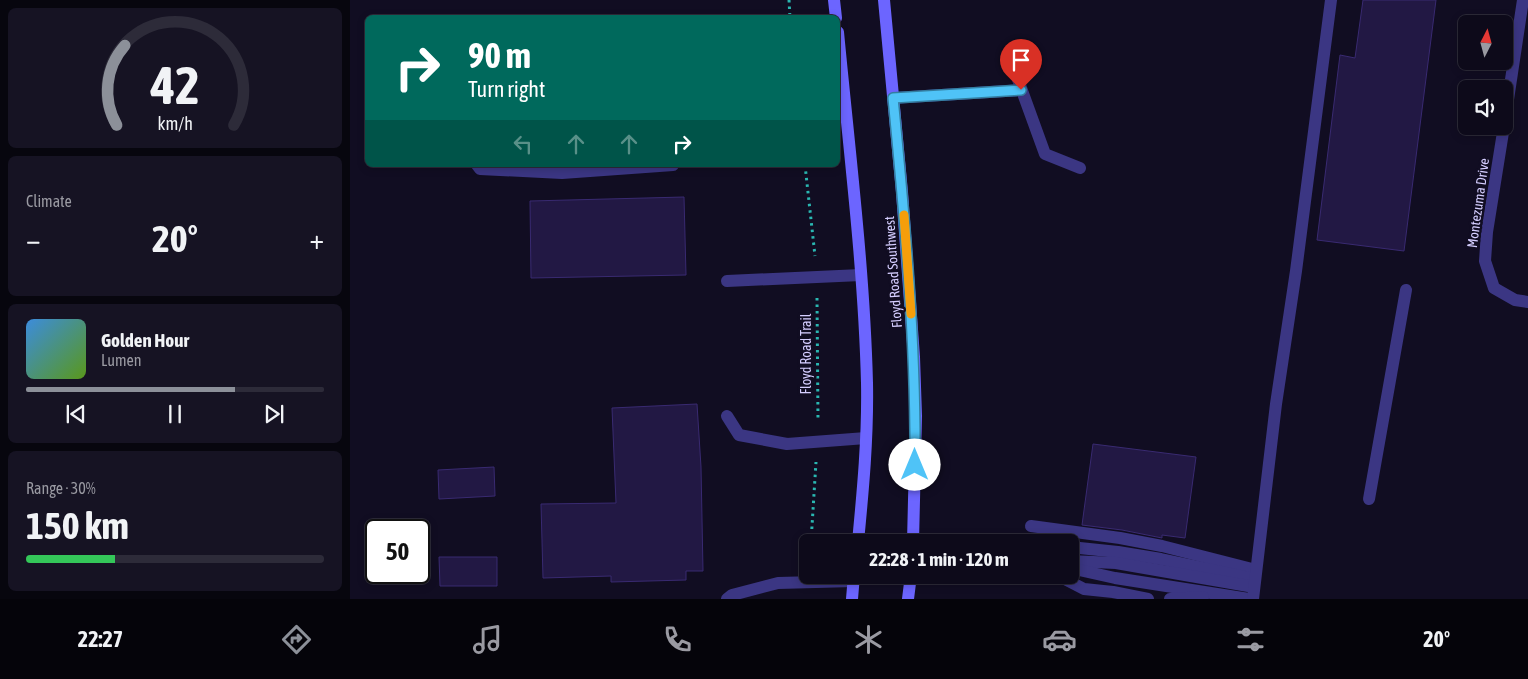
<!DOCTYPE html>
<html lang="en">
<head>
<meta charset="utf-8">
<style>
	body { margin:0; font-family:"Asap Condensed",sans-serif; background:#161323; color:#f1f3f6; height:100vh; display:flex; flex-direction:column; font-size:19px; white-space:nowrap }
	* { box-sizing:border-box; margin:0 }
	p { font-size:16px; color:#9a9aa2 }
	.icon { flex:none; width:28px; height:28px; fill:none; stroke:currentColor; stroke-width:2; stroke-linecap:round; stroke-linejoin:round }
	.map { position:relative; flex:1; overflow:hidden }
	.sheet { display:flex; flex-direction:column; gap:8px; padding:8px; background:#07060e; width:350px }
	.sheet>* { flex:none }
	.guide { position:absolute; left:15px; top:15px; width:475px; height:152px; border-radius:8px; box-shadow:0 2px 8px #0003,0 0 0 1px #2d2b39; background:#00695c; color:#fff; overflow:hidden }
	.needle { width:32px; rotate:6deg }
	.buttons { position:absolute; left:1108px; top:15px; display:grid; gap:10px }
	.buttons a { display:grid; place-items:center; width:55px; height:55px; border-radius:8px; background:#0d0a1a; box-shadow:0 2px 8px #0003,0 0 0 1px #2d2b39; font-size:25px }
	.speed { position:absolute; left:15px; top:519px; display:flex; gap:10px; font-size:25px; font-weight:700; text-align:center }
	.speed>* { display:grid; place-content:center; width:65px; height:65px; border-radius:50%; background:#0d0a1a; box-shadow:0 2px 8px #0003,0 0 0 1px #2d2b39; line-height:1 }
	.speed .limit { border:2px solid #111; border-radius:8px; background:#fff; color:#111 }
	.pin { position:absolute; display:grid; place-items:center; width:42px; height:42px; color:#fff; margin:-51px -21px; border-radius:50% 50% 50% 0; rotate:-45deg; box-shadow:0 0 5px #0007 }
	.pin .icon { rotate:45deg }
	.me { position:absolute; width:55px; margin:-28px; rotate:0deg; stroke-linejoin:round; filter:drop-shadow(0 0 4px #0008) }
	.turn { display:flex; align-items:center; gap:18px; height:105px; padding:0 20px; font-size:22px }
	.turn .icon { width:65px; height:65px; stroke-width:2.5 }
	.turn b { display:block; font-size:35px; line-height:42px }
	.lanes { display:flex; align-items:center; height:48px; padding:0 20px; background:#0003; justify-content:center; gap:25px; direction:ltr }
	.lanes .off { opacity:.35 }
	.big { font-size:38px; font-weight:700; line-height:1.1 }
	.sheet .card { flex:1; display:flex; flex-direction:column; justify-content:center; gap:8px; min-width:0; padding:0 18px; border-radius:8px; background:#161323 }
	.sheet .dial { align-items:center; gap:0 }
	.dial svg { height:130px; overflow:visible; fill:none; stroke:#2d2b39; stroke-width:7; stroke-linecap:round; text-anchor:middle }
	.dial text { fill:#f1f3f6; stroke:none }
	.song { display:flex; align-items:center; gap:15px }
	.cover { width:60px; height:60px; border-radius:8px; background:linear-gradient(135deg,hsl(210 70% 55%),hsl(90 70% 35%)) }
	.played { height:5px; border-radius:2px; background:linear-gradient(90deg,#8c9099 70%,#2d2b39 70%) }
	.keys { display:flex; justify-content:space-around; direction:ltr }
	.heat { display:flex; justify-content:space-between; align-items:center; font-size:28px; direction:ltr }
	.charge { height:8px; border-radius:4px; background:linear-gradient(90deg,#34c759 30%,#2d2b39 0) }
	.trip { position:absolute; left:449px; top:534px; width:280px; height:50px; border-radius:8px; background:#0d0a1a; box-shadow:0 2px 8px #0003,0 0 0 1px #2d2b39; font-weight:700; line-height:50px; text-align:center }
	.tabs { display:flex; height:80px; justify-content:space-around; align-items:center; background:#05040a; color:#9a9aa2 }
	.tabs .icon { width:35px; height:35px }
	.tabs .on { color:#8c9099 }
	.tabs b { font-size:22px; color:#f1f3f6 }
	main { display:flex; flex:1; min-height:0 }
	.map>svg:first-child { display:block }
	.building { fill:#221844; stroke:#392a71 }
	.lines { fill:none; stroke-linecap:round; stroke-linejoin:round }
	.path { stroke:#2ab7b1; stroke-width:3; stroke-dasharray:2.5 4; stroke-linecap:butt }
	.lane { stroke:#3b3683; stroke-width:12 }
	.street { stroke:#3b3683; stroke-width:12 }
	.secondary { stroke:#6c65ff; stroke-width:12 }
	.route-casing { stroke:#337fa1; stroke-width:12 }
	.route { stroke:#4fc3f7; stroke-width:9 }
	.slow { stroke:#f59e0b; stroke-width:9 }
	.labels { text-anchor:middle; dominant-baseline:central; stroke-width:5; stroke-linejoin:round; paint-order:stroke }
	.street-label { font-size:14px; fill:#d5ceff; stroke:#110d22 }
</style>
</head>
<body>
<main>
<section class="sheet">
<div class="card dial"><svg viewBox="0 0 100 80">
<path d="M14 69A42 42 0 1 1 86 69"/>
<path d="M14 69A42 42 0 0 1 19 20" stroke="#8c9099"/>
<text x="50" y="56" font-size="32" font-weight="700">42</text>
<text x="50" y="72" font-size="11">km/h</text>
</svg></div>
<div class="card"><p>Climate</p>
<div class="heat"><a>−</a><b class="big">20°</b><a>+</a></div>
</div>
<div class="card">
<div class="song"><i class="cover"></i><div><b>Golden Hour</b><p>Lumen</p></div></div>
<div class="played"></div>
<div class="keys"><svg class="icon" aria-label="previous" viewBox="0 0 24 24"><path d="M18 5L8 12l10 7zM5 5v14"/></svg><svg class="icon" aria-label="pause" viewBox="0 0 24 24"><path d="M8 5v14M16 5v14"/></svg><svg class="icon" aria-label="next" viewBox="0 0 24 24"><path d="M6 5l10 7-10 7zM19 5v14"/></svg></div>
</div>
<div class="card"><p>Range · 30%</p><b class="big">150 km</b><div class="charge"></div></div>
</section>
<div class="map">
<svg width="1178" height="599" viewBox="0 0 1178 599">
	<rect width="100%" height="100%" fill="#110d22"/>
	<g class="building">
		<path d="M 1013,0 L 1086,0 L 1054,251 L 967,240 L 990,55 L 1005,58 Z"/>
		<path d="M 334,197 L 336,275 L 181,278 L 180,201 Z"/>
		<path d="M 347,404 L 351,467 L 353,571 L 336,571 L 336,580 L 261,582 L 261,576 L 193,578 L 191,504 L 266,503 L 262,408 Z"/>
		<path d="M 743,444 L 846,457 L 835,538 L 812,535 L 812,538 L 772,530 L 732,525 Z"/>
		<path d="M 144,467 L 145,496 L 89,499 L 88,470 Z"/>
		<path d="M 89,557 L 147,557 L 147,586 L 90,586 Z"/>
	</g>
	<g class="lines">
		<g class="path">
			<path d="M 439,0 L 440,18"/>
			<path d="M 455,165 L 465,256"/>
			<path d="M 467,298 L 468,421"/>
			<path d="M 461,542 L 466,462"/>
		</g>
		<g class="lane">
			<path d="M 662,63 L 695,154 L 730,168"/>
			<path d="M 543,98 L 671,90"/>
			<path d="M 127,165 L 130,169 L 212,173 L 323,165"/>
			<path d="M 377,281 L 511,275"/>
			<path d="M 377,416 L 389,435 L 437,444 L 516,438"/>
			<path d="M 1019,499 L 1056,290"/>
			<path d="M 681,526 L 770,538 L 812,546 L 906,570"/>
			<path d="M 563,541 L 574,542"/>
			<path d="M 678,542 L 681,542"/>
			<path d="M 720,547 L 768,552 L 811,559 L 905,579"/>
			<path d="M 720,561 L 766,563 L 904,587"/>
			<path d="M 720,568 L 765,578 L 899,599"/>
			<path d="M 707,575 L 734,589 L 763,592 L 798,599"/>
			<path d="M 377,599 L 382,595 L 428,583 L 504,581"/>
			<path d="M 820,599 L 853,597"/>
			<path d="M 903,599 L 926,404 L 946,271 L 981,0"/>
		</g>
		<g class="street">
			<path d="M 1154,126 L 1137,232 L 1135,261 L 1144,288 L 1165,300 L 1178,302"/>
			<path d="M 1154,126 L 1173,0"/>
		</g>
		<g class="secondary">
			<path d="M 484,0 L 486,18"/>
			<path d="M 534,0 L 552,192 L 564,357 L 566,416 L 563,542"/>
			<path d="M 488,32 C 499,149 514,266 517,383 C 518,437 513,490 508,542"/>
			<path d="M 502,599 L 504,575"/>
			<path d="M 558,599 L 561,575"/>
		</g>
	</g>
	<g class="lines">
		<defs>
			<path id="route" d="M 565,465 C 566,342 555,220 543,98 L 671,90"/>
		</defs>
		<use href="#route" class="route-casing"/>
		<use href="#route" class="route"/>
		<path class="slow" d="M 554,215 L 561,314"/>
	</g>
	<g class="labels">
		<g class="street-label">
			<text transform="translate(1128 203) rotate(-82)">Montezuma Drive</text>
			<text transform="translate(543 272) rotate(-94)">Floyd Road Southwest</text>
			<text transform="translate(456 354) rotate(-90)">Floyd Road Trail</text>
		</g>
	</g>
</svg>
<div class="buttons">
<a><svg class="needle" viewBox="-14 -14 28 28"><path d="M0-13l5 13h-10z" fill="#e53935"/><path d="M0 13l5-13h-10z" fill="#9a9aa2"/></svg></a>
<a><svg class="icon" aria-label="sound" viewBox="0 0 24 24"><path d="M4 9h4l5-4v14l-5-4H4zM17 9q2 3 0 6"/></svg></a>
</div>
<div class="speed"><div class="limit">50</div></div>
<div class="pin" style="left:671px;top:90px;background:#d93025"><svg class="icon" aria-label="arrive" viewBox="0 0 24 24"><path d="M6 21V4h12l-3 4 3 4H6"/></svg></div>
<svg class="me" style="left:565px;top:465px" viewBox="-20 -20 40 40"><circle r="19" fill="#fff"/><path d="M0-13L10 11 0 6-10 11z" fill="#4fc3f7"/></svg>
<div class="trip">22:28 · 1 min · 120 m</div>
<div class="guide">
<div class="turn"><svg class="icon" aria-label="right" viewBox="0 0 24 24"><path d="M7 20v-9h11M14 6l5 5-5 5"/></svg><div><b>90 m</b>Turn right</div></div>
<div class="lanes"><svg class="icon off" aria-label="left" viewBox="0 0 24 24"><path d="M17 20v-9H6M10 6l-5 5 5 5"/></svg><svg class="icon off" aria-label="ahead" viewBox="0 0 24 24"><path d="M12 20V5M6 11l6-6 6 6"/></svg><svg class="icon off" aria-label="ahead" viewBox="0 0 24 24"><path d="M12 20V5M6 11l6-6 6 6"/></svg><svg class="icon" aria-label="right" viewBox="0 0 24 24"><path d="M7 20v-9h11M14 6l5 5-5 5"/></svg></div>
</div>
</div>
</main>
<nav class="tabs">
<b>22:27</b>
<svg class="icon on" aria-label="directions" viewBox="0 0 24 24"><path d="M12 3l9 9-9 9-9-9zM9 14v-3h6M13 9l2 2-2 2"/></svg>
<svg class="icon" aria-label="music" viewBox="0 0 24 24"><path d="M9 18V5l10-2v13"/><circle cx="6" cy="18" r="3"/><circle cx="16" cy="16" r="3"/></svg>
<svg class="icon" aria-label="phone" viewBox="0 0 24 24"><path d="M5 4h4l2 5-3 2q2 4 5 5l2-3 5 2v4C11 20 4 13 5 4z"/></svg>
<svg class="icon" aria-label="climate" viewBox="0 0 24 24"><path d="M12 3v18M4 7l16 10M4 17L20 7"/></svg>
<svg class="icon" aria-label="car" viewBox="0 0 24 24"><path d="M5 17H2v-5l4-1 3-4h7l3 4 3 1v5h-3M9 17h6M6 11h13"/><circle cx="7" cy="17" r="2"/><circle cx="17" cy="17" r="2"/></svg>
<svg class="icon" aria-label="filters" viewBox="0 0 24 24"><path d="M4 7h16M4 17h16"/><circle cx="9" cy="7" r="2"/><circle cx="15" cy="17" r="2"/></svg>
<b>20°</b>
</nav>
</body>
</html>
